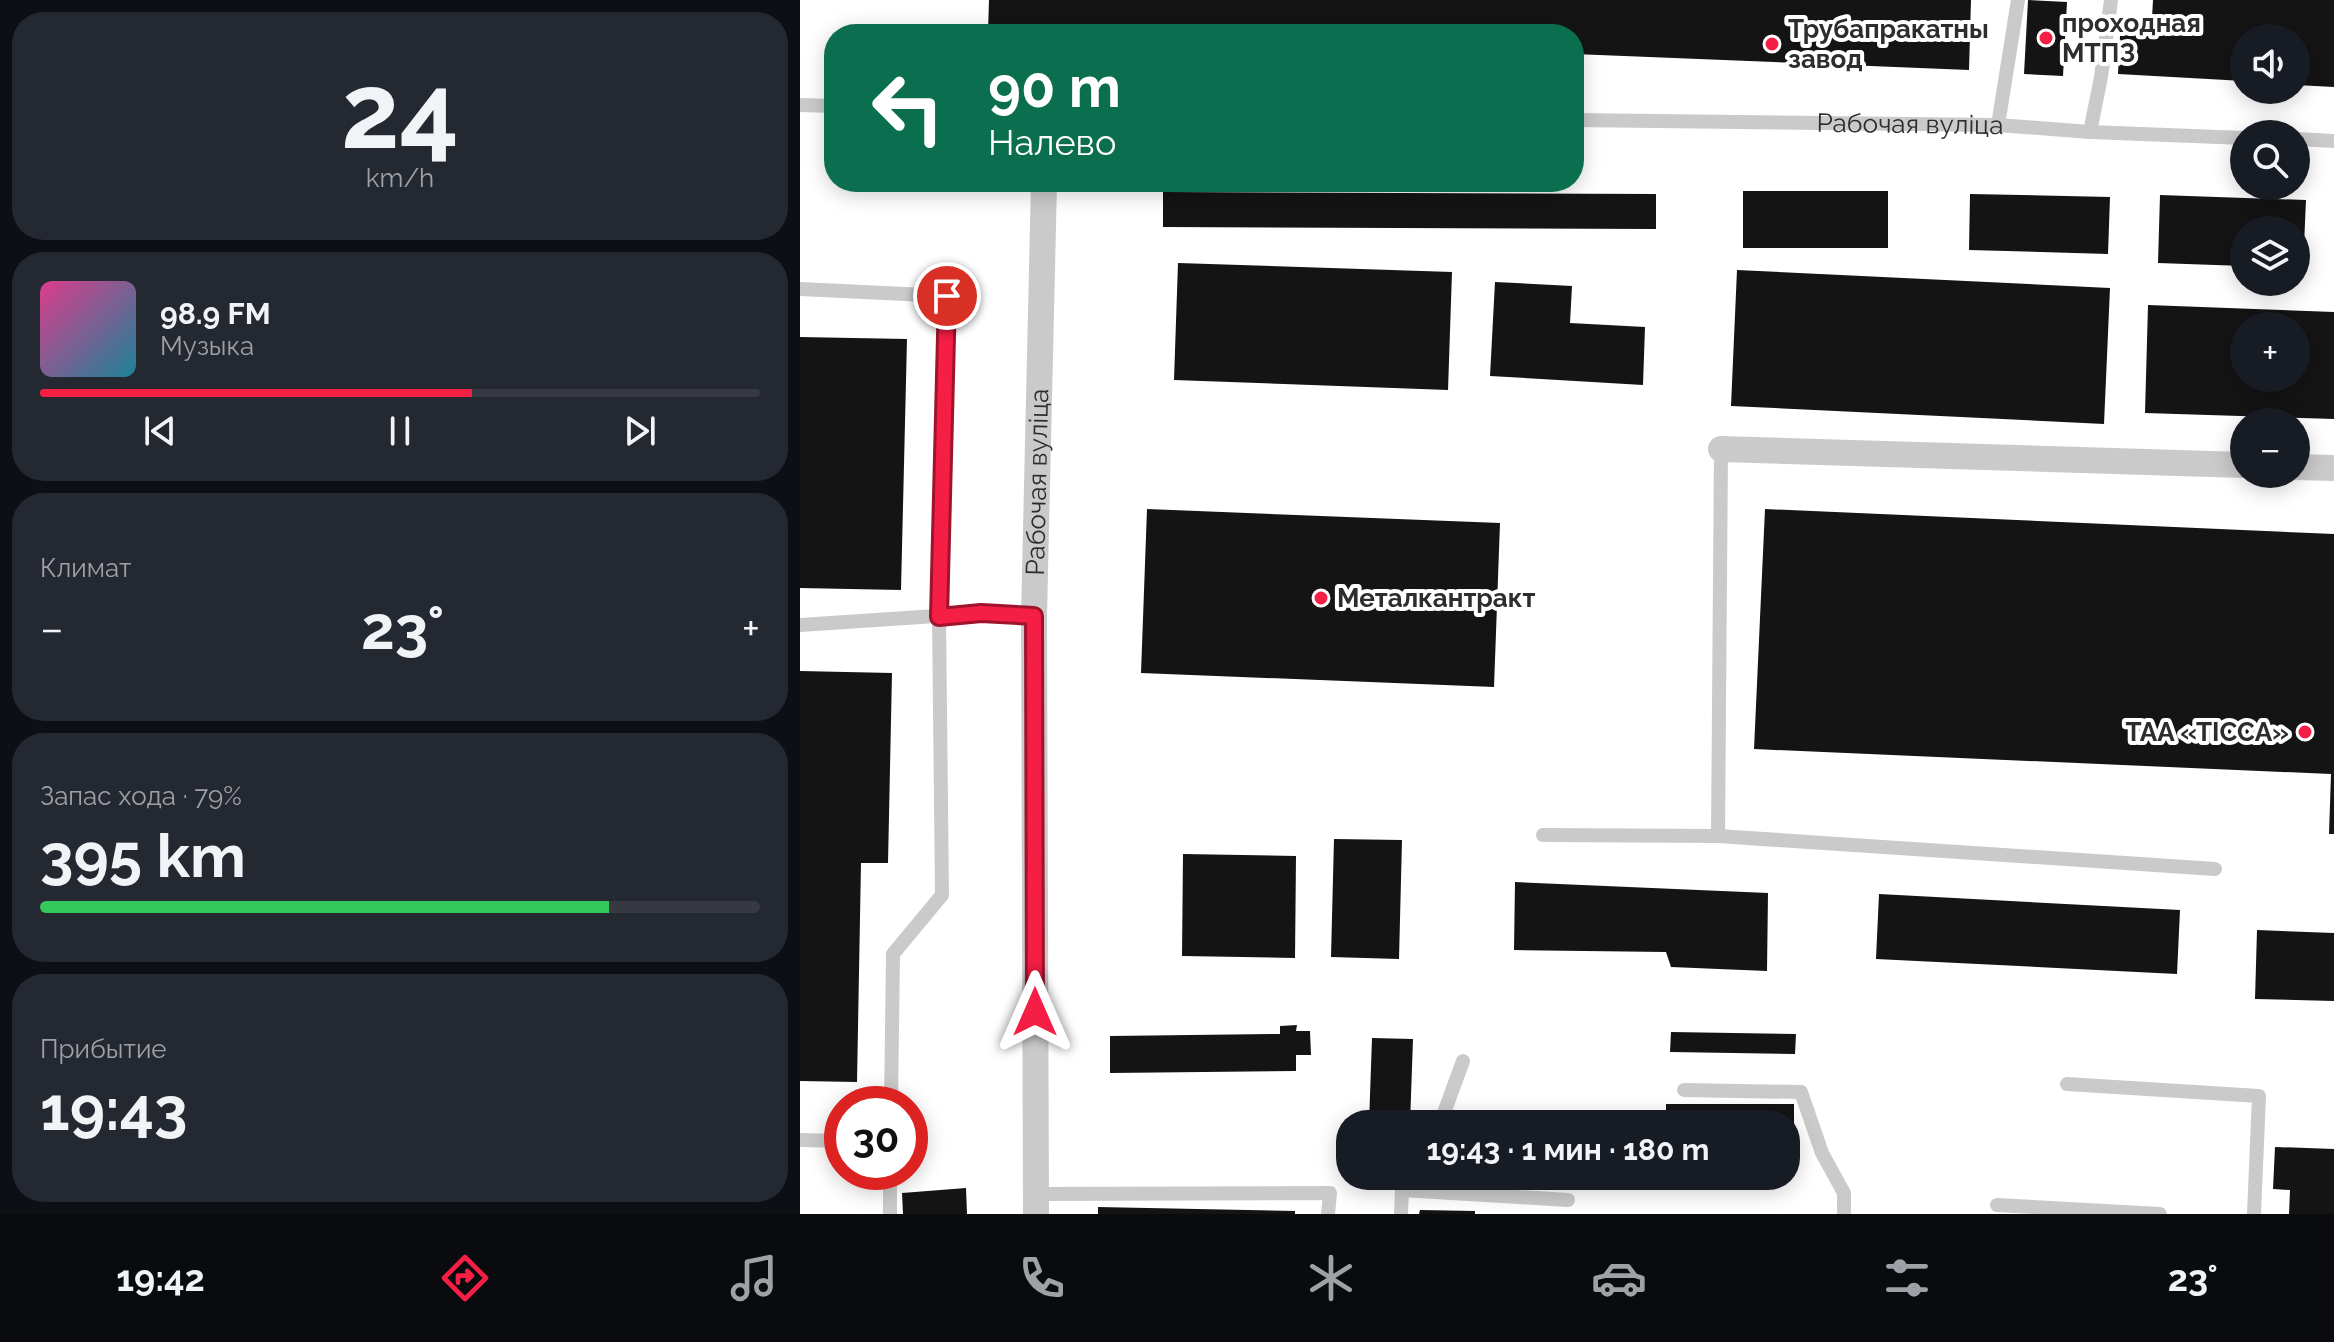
<!DOCTYPE html>
<html lang="ru">
<head>
<meta charset="utf-8">
<style>
	body { margin:0; font-family:Raleway,sans-serif; background:#242831; color:#f1f3f6; height:100vh; display:flex; flex-direction:column; font-size:30px; white-space:nowrap }
	* { box-sizing:border-box; margin:0 }
	p { font-size:26px; color:#9ea1a6 }
	.icon { flex:none; width:44px; height:44px; fill:none; stroke:currentColor; stroke-width:2; stroke-linecap:round; stroke-linejoin:round }
	.map { position:relative; flex:1; overflow:hidden }
	.drawer { display:flex; flex-direction:column; gap:12px; padding:12px; background:#0d0f14; width:800px }
	.drawer>* { flex:none }
	.top-card { position:absolute; left:24px; top:24px; width:760px; height:168px; border-radius:32px; box-shadow:0 4px 20px #0003; background:#0b6e4f; color:#fff; overflow:hidden }
	.tools { position:absolute; left:1430px; top:24px; display:grid; gap:16px }
	.tools a { display:grid; place-items:center; width:80px; height:80px; border-radius:50%; background:#171b24; box-shadow:0 4px 20px #0003; font-size:40px }
	.speed { position:absolute; left:24px; top:1086px; display:flex; gap:16px; font-size:40px; font-weight:700; text-align:center }
	.speed>* { display:grid; place-content:center; width:104px; height:104px; border-radius:50%; background:#171b24; box-shadow:0 4px 20px #0003; line-height:1 }
	.speed .limit { border:12px solid #d22; background:#fff; color:#111 }
	.pin { position:absolute; display:grid; place-items:center; width:68px; height:68px; color:#fff; margin:-34px; border:4px solid #fff; border-radius:50%; box-shadow:0 2px 8px #0007 }
	.me { position:absolute; width:88px; margin:-44px; rotate:0deg; stroke-linejoin:round; filter:drop-shadow(0 0 6px #0008) }
	.turn { display:flex; align-items:center; gap:28px; height:168px; padding:0 32px; font-size:36px }
	.turn .icon { width:104px; height:104px; stroke-width:2.5 }
	.turn b { display:block; font-size:56px; line-height:68px }
	.big { font-size:60px; font-weight:700; line-height:1.1 }
	.drawer .card { flex:1; display:flex; flex-direction:column; justify-content:center; gap:12px; min-width:0; padding:0 28px; border-radius:32px; background:#242831 }
	.drawer .dial { align-items:center; gap:0 }
	.dial b { font-size:104px; line-height:1 }
	.song { display:flex; align-items:center; gap:24px }
	.cover { width:96px; height:96px; border-radius:12px; background:linear-gradient(135deg,hsl(330 70% 55%),hsl(190 70% 35%)) }
	.played { height:8px; border-radius:4px; background:linear-gradient(90deg,#f51e44 60%,#363941 60%) }
	.keys { display:flex; justify-content:space-around; direction:ltr }
	.heat { display:flex; justify-content:space-between; align-items:center; font-size:44px; direction:ltr }
	.charge { height:12px; border-radius:6px; background:linear-gradient(90deg,#34c759 79%,#363941 0) }
	.trip { position:absolute; left:536px; top:1110px; width:464px; height:80px; border-radius:32px; background:#171b24; box-shadow:0 4px 20px #0003; font-weight:700; line-height:80px; text-align:center }
	.dock { display:flex; height:128px; justify-content:space-around; align-items:center; background:#090b0e; color:#9ea1a6 }
	.dock .icon { width:56px; height:56px }
	.dock .selected { color:#f51e44 }
	.dock b { font-size:36px; color:#f1f3f6 }
	main { display:flex; flex:1; min-height:0 }
	.map>svg:first-child { display:block }
	.building { fill:#141414; fill-rule:evenodd }
	.lines { fill:none; stroke-linecap:round; stroke-linejoin:round }
	.service { stroke:#cacaca; stroke-width:14 }
	.minor { stroke:#cacaca; stroke-width:26 }
	.route-casing { stroke:#9f142c; stroke-width:20 }
	.route { stroke:#f51e44; stroke-width:14 }
	.poi-dot { fill:#f51e44; stroke:#fff; stroke-width:3 }
	.labels { text-anchor:middle; dominant-baseline:central; stroke-width:8; stroke-linejoin:round; paint-order:stroke }
	.poi-label { font-size:26px; font-weight:bold; fill:#2d2d2d; stroke:#fff; text-anchor:start }
	.street-label { font-size:26px; fill:#2d2d2d; stroke:#fff }
</style>
</head>
<body>
<main>
<section class="drawer">
<div class="card dial"><b>24</b><p>km/h</p></div>
<div class="card">
<div class="song"><i class="cover"></i><div><b>98.9 FM</b><p>Музыка</p></div></div>
<div class="played"></div>
<div class="keys"><svg class="icon" aria-label="previous" viewBox="0 0 24 24"><path d="M18 5L8 12l10 7zM5 5v14"/></svg><svg class="icon" aria-label="pause" viewBox="0 0 24 24"><path d="M8 5v14M16 5v14"/></svg><svg class="icon" aria-label="next" viewBox="0 0 24 24"><path d="M6 5l10 7-10 7zM19 5v14"/></svg></div>
</div>
<div class="card"><p>Климат</p>
<div class="heat"><a>−</a><b class="big">23°</b><a>+</a></div>
</div>
<div class="card"><p>Запас хода · 79%</p><b class="big">395 km</b><div class="charge"></div></div>
<div class="card"><p>Прибытие</p><b class="big">19:43</b></div>
</section>
<div class="map">
<svg width="1534" height="1214" viewBox="0 0 1534 1214">
	<rect width="100%" height="100%" fill="#fff"/>
	<g class="building">
		<path d="M 189,0 L 1171,0 L 1169,70 L 774,54 L 774,34 L 246,34 L 188,32 Z"/>
		<path d="M 1228,0 L 1267,2 L 1263,76 L 1224,74 Z"/>
		<path d="M 1353,0 L 1534,0 L 1534,87 L 1496,85 L 1496,38 L 1444,38 L 1444,81 L 1318,74 L 1321,16 L 1352,18 Z"/>
		<rect x="943" y="191" width="145" height="57"/>
		<path d="M 363,192 L 856,194 L 856,229 L 363,227 Z"/>
		<path d="M 1170,194 L 1310,197 L 1308,254 L 1169,250 Z"/>
		<path d="M 1360,195 L 1506,200 L 1503,268 L 1496,268 L 1496,230 L 1444,230 L 1444,266 L 1358,263 Z"/>
		<path d="M 378,263 L 652,272 L 648,390 L 374,380 Z"/>
		<path d="M 937,270 L 1310,288 L 1304,424 L 931,406 Z"/>
		<path d="M 695,282 L 772,286 L 770,323 L 845,327 L 843,385 L 690,376 Z"/>
		<path d="M 1348,305 L 1534,312 L 1534,419 L 1345,413 ZM 1444,326 L 1496,326 L 1496,378 L 1444,378 Z"/>
		<path d="M 0,337 L 107,339 L 101,590 L 0,588 Z"/>
		<path d="M 347,509 L 700,523 L 694,687 L 341,673 Z"/>
		<path d="M 965,509 L 1534,534 L 1534,834 L 1529,834 L 1531,774 L 954,749 Z"/>
		<path d="M 0,671 L 92,673 L 88,863 L 61,863 L 57,1082 L 0,1081 Z"/>
		<path d="M 534,839 L 602,840 L 599,959 L 531,957 Z"/>
		<path d="M 383,854 L 496,856 L 495,958 L 382,956 Z"/>
		<path d="M 715,882 L 968,893 L 967,971 L 871,967 L 866,952 L 714,950 Z"/>
		<path d="M 1079,894 L 1380,910 L 1377,974 L 1076,959 Z"/>
		<path d="M 1457,930 L 1534,933 L 1534,1001 L 1455,999 Z"/>
		<path d="M 497,1025 L 496,1031 L 510,1031 L 511,1055 L 496,1055 L 496,1071 L 310,1073 L 310,1036 L 480,1034 L 480,1026 Z"/>
		<path d="M 871,1032 L 996,1034 L 995,1054 L 870,1052 Z"/>
		<path d="M 572,1038 L 613,1039 L 610,1124 L 569,1124 Z"/>
		<rect x="866" y="1104" width="128" height="20"/>
		<path d="M 1475,1147 L 1534,1149 L 1534,1214 L 1489,1214 L 1490,1190 L 1473,1189 Z"/>
		<path d="M 166,1188 L 167,1214 L 103,1214 L 102,1193 Z"/>
		<path d="M 298,1207 L 495,1211 L 495,1214 L 298,1214 Z"/>
		<path d="M 620,1210 L 675,1211 L 675,1214 L 619,1214 Z"/>
	</g>
	<g class="lines">
		<g class="service">
			<path d="M 0,105 L 34,106"/>
			<path id="s1" d="M 774,120 L 1198,125 L 1290,132 L 1444,138"/>
			<path d="M 1198,125 L 1218,0"/>
			<path d="M 1290,132 L 1301,77 L 1311,0"/>
			<path d="M 1496,139 L 1534,141"/>
			<path d="M 0,289 L 147,296 L 139,617 L 142,895 L 93,954 L 91,1104"/>
			<path d="M 0,625 L 181,613 L 234,616"/>
			<path d="M 743,835 L 918,836 L 921,449"/>
			<path d="M 918,836 L 1415,869"/>
			<path d="M 1267,1084 L 1459,1096 L 1454,1214"/>
			<path d="M 884,1090 L 1001,1092 L 1022,1153 L 1044,1193 L 1044,1214"/>
			<path d="M 640,1124 L 663,1061"/>
			<path d="M 0,1140 L 42,1141"/>
			<path d="M 235,1194 L 530,1193 L 528,1214"/>
			<path d="M 1197,1205 L 1360,1214"/>
			<path d="M 90,1214 L 90,1172"/>
			<path d="M 601,1214 L 602,1190 L 768,1200"/>
		</g>
		<g class="minor">
			<path d="M 921,449 L 1444,465"/>
			<path d="M 1496,467 L 1534,468"/>
			<path id="s2" d="M 236,1214 L 234,616 L 244,182"/>
		</g>
	</g>
	<g class="lines">
		<defs>
			<path id="route" d="M 147,296 L 139,617 L 181,613 L 234,616 L 235,1012"/>
		</defs>
		<use href="#route" class="route-casing"/>
		<use href="#route" class="route"/>
	</g>
	<g class="poi-dot">
		<circle cx="1246" cy="38" r="8"/>
		<circle cx="972" cy="44" r="8"/>
		<circle cx="521" cy="598" r="8"/>
		<circle cx="1505" cy="732" r="8"/>
	</g>
	<g class="labels">
		<g class="poi-label">
			<text x="1262" y="23">проходная<tspan x="1262" dy="30">МТПЗ</tspan></text>
			<text x="988" y="29">Трубапракатны<tspan x="988" dy="30">завод</tspan></text>
			<text x="537" y="598">Металкантракт</text>
			<text x="1489" y="732" text-anchor="end">ТАА «ТIССА»</text>
		</g>
		<g class="street-label">
			<text stroke="none"><textPath href="#s1" startOffset="336">Рабочая вуліца</textPath></text>
			<text stroke="none"><textPath href="#s2" startOffset="732">Рабочая вуліца</textPath></text>
		</g>
	</g>
</svg>
<div class="tools">
<a><svg class="icon" aria-label="sound" viewBox="0 0 24 24"><path d="M4 9h4l5-4v14l-5-4H4zM17 9q2 3 0 6"/></svg></a>
<a><svg class="icon" aria-label="search" viewBox="0 0 24 24"><circle cx="10" cy="10" r="6"/><path d="M15 15l6 6"/></svg></a>
<a><svg class="icon" aria-label="layers" viewBox="0 0 24 24"><path d="M12 4l9 5-9 5-9-5zM3 14l9 5 9-5"/></svg></a>
<a>+</a>
<a>−</a>
</div>
<div class="speed"><div class="limit">30</div></div>
<div class="pin" style="left:147px;top:296px;background:#d93025"><svg class="icon" aria-label="arrive" viewBox="0 0 24 24"><path d="M6 21V4h12l-3 4 3 4H6"/></svg></div>
<svg class="me" style="left:235px;top:1012px" viewBox="-20 -20 40 40"><path d="M0-17L14 15 0 8-14 15z" fill="#f51e44" stroke="#fff" stroke-width="4"/></svg>
<div class="trip">19:43 · 1 мин · 180 m</div>
<div class="top-card">
<div class="turn"><svg class="icon" aria-label="left" viewBox="0 0 24 24"><path d="M17 20v-9H6M10 6l-5 5 5 5"/></svg><div><b>90 m</b>Налево</div></div>
</div>
</div>
</main>
<nav class="dock">
<b>19:42</b>
<svg class="icon selected" aria-label="directions" viewBox="0 0 24 24"><path d="M12 3l9 9-9 9-9-9zM9 14v-3h6M13 9l2 2-2 2"/></svg>
<svg class="icon" aria-label="music" viewBox="0 0 24 24"><path d="M9 18V5l10-2v13"/><circle cx="6" cy="18" r="3"/><circle cx="16" cy="16" r="3"/></svg>
<svg class="icon" aria-label="phone" viewBox="0 0 24 24"><path d="M5 4h4l2 5-3 2q2 4 5 5l2-3 5 2v4C11 20 4 13 5 4z"/></svg>
<svg class="icon" aria-label="climate" viewBox="0 0 24 24"><path d="M12 3v18M4 7l16 10M4 17L20 7"/></svg>
<svg class="icon" aria-label="car" viewBox="0 0 24 24"><path d="M5 17H2v-5l4-1 3-4h7l3 4 3 1v5h-3M9 17h6M6 11h13"/><circle cx="7" cy="17" r="2"/><circle cx="17" cy="17" r="2"/></svg>
<svg class="icon" aria-label="filters" viewBox="0 0 24 24"><path d="M4 7h16M4 17h16"/><circle cx="9" cy="7" r="2"/><circle cx="15" cy="17" r="2"/></svg>
<b>23°</b>
</nav>
</body>
</html>
